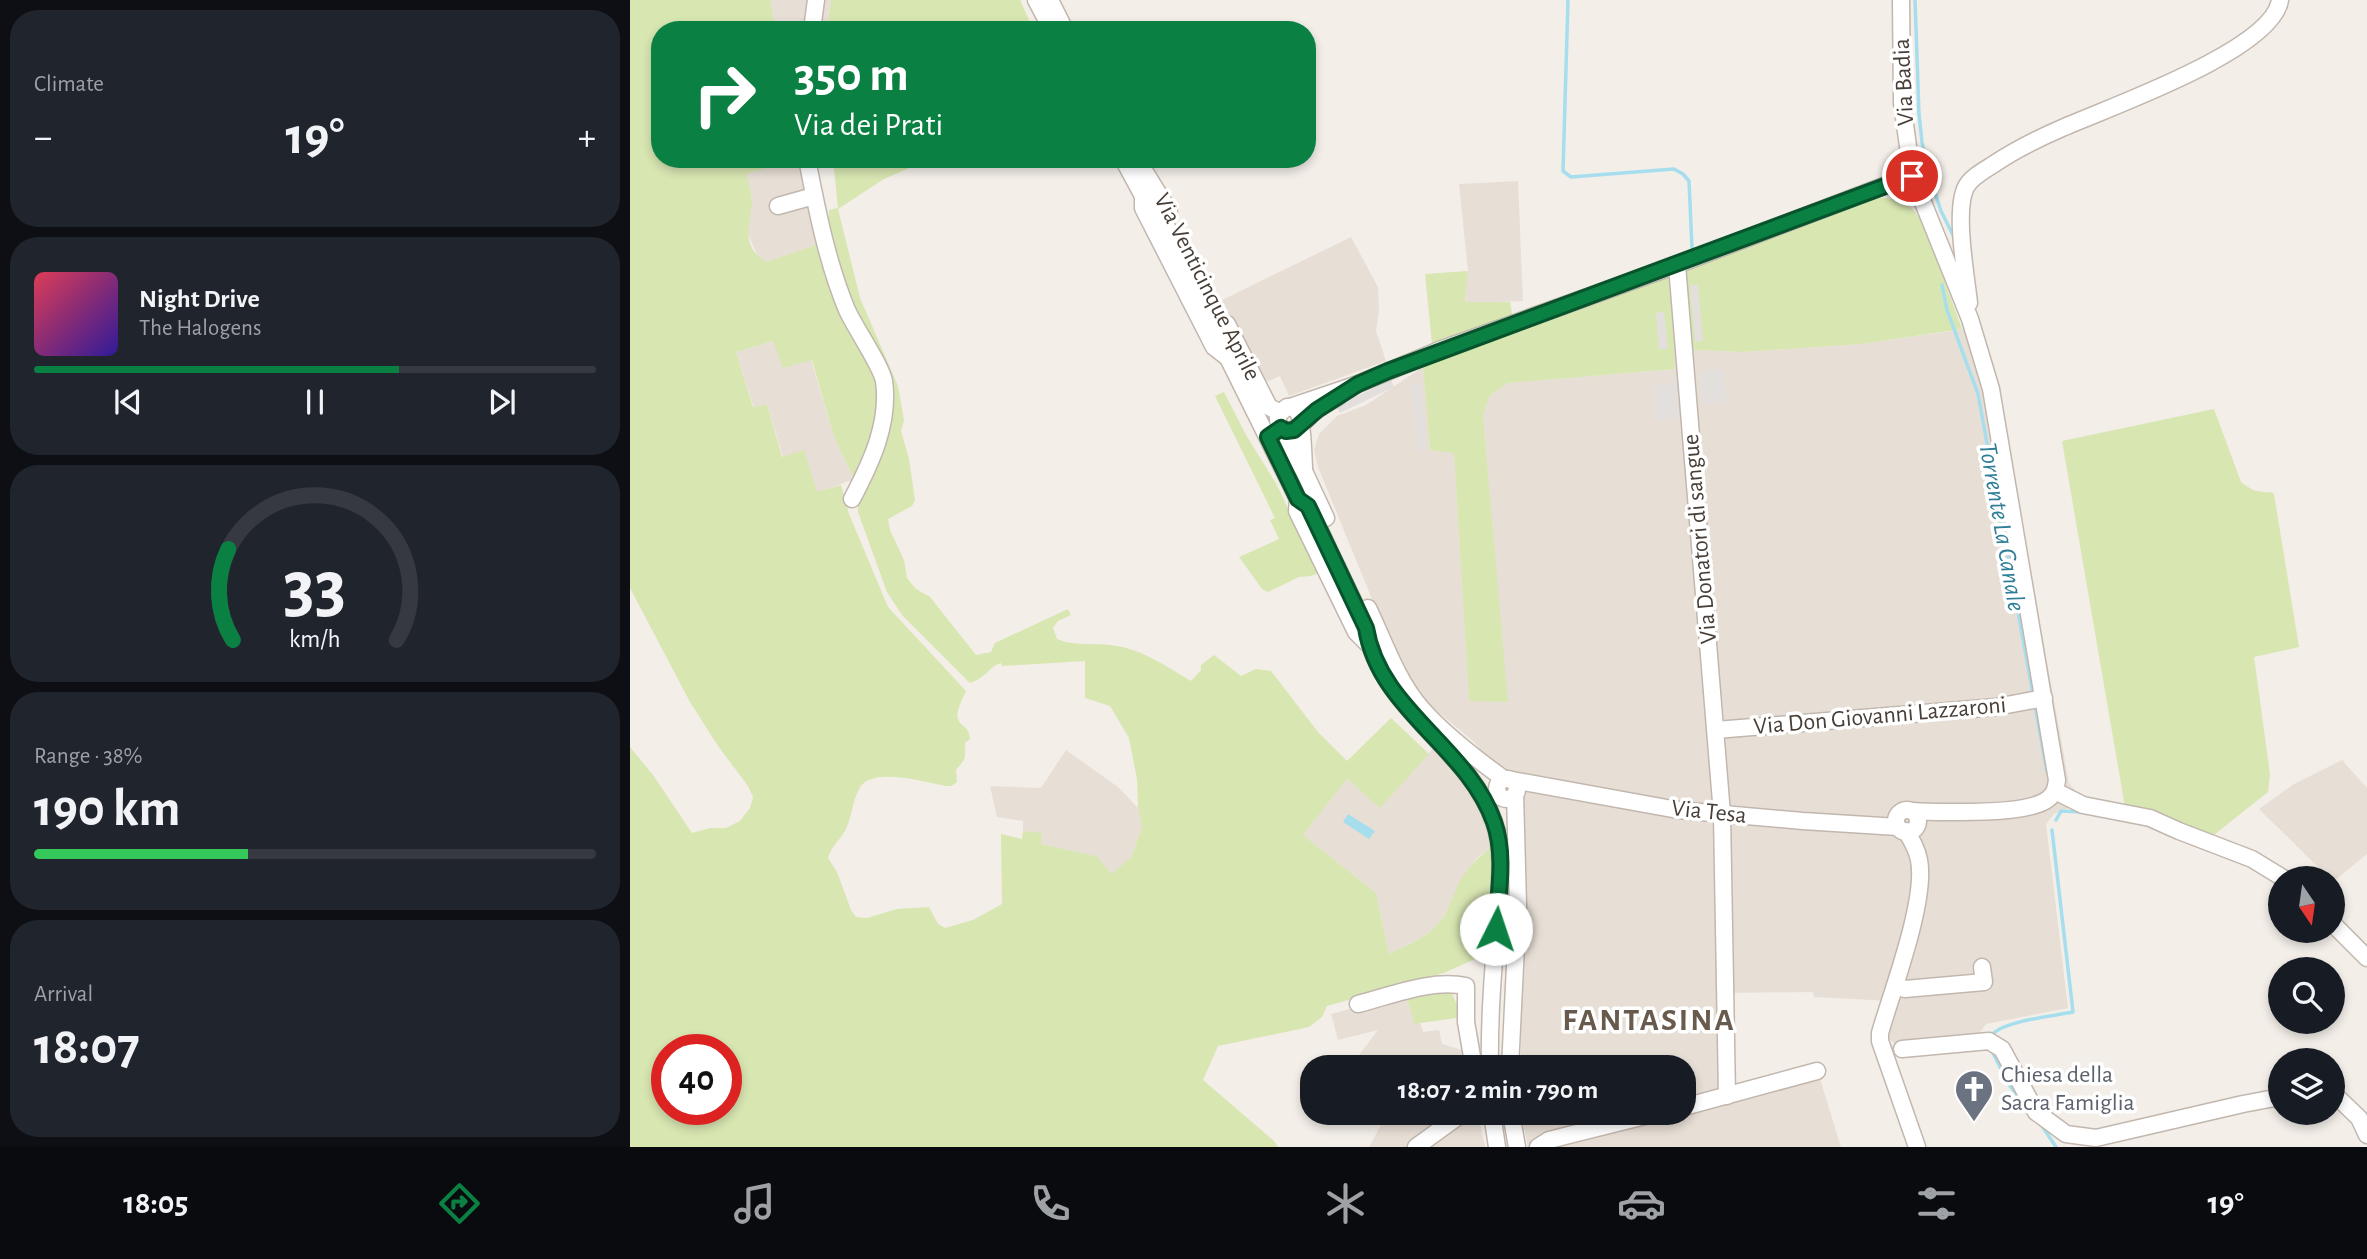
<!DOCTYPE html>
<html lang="en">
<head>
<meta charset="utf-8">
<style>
	body { margin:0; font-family:"Alegreya Sans",sans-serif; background:#20242c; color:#f1f3f6; height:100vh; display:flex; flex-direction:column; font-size:26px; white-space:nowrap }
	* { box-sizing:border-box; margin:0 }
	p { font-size:23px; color:#9ea1a6 }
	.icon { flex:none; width:38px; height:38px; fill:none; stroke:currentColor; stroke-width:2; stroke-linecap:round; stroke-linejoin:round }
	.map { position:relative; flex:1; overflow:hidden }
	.side { display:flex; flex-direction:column; gap:10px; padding:10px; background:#0d0f14; width:630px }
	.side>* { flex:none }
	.guide { position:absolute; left:21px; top:21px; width:665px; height:147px; border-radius:28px; box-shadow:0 4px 10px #0003; background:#0b8043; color:#fff; overflow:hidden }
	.needle { width:46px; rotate:167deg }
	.buttons { position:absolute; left:1638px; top:866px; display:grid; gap:14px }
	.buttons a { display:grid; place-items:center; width:77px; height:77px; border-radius:50%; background:#171b24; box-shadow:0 4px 10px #0003; font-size:35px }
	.speed { position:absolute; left:21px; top:1034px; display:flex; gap:14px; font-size:35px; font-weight:700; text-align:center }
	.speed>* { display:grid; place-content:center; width:91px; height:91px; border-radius:50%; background:#171b24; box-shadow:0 4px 10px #0003; line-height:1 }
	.speed .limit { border:10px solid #d22; background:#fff; color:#111 }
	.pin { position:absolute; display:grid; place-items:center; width:60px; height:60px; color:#fff; margin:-30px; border:4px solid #fff; border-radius:50%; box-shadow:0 2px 7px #0007 }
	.me { position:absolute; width:77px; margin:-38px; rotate:4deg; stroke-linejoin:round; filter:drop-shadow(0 0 5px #0008) }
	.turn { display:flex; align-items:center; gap:24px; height:147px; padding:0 28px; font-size:32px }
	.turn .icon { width:91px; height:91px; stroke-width:2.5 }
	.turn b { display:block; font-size:49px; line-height:60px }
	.big { font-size:52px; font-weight:700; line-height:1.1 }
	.side .card { flex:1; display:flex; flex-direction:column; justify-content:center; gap:10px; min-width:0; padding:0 24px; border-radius:28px; background:#20242c }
	.side .dial { align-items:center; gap:0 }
	.dial svg { height:182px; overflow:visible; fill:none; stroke:#363941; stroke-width:7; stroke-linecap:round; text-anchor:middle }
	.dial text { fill:#f1f3f6; stroke:none }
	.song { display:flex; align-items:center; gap:21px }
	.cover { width:84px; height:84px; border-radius:10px; background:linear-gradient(135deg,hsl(350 70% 55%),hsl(250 70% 35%)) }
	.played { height:7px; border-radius:4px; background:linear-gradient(90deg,#0b8043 65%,#363941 65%) }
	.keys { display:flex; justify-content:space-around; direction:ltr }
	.heat { display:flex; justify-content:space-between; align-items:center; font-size:38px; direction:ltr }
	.charge { height:10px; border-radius:5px; background:linear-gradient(90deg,#34c759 38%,#363941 0) }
	.trip { position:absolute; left:670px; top:1055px; width:396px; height:70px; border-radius:28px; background:#171b24; box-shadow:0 4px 10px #0003; font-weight:700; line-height:70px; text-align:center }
	.dock { display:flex; height:112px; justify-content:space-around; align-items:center; background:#090b0e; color:#9ea1a6 }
	.dock .icon { width:49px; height:49px }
	.dock .selected { color:#0b8043 }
	.dock b { font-size:32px; color:#f1f3f6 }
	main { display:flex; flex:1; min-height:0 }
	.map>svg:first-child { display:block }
	.residential { fill:#e7dfd6 }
	.green { fill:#d8e6b2; fill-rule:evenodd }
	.parking { fill:#e2dfdd }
	.water { fill:#a6deee }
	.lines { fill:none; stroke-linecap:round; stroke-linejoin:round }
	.stream { stroke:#a6deee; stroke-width:3.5 }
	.minor-casing { stroke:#c2b7ae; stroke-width:19 }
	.minor { stroke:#fff; stroke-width:16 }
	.route-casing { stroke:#07532c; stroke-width:18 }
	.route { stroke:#0b8043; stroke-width:12 }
	.labels { text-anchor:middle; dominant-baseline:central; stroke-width:7; stroke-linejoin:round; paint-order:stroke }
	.street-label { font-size:24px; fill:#473e37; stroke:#fff }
	.worship-label { font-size:24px; fill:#5b616d; stroke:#fff; text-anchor:start }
	.water-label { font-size:26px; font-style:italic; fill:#2e7e97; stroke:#fff }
	.district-label { font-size:32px; font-weight:bold; letter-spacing:2px; fill:#695a4e; stroke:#fff }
</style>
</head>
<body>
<main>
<section class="side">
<div class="card"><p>Climate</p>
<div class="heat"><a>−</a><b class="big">19°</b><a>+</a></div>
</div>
<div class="card">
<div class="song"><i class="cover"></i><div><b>Night Drive</b><p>The Halogens</p></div></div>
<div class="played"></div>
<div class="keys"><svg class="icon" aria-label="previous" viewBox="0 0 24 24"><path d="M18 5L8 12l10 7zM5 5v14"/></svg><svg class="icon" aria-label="pause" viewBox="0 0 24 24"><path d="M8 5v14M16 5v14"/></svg><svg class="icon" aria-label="next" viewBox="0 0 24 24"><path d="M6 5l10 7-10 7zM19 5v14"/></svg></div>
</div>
<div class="card dial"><svg viewBox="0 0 100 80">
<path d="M14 69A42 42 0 1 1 86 69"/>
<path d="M14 69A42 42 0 0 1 12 29" stroke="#0b8043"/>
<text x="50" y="56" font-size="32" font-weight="700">33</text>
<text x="50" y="72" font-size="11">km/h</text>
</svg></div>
<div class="card"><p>Range · 38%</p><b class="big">190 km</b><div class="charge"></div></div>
<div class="card"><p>Arrival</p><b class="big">18:07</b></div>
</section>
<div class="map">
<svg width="1737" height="1147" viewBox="0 0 1737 1147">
	<rect width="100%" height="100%" fill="#f3eee8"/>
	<g class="residential">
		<path d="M 140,0 L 201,0 L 197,30 L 146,30 Z"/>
		<path d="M 168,159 L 190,244 L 136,262 L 128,257 L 117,232 L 122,198 L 116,174 Z"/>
		<path d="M 888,181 L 893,301 L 835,303 L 838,271 L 829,184 Z"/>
		<path d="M 721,237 L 748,287 L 749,312 L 746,331 L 756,361 L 659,396 L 650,376 L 634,383 L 590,301 Z"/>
		<path d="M 1349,327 L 1379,452 L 1439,783 L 1450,796 L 1437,809 L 1424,814 L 1416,824 L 1438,1008 L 1356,1024 L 1346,1038 L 1266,1045 L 1254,1034 L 1261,1001 L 1184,997 L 1183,992 L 1092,993 L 1095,1094 L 1187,1069 L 1211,1147 L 898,1147 L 891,1113 L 1054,1113 L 1054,1068 L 891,1067 L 892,848 L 875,778 L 843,741 L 790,697 L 755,631 L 688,467 L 684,450 L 689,434 L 707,416 L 736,405 L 793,367 L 800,450 L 824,452 L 839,700 L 877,702 L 853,415 L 860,395 L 878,383 L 1045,369 L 1043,349 L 1113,352 L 1232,344 Z"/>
		<path d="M 143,341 L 181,359 L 204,437 L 224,479 L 187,493 L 153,457 L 137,404 L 124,408 L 106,352 Z"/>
		<path d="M 805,746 L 838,786 L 859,826 L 862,846 L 847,858 L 830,882 L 819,907 L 807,926 L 791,938 L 759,954 L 746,893 L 673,835 L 717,779 L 750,807 Z"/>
		<path d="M 436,750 L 488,787 L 508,808 L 512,826 L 502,856 L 482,875 L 465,856 L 411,844 L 412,834 L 393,831 L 393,821 L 367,817 L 360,786 L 411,788 Z"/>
		<path d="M 1712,760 L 1737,788 L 1737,854 L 1703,882 L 1703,878 L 1699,878 L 1629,809 L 1664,784 Z"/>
		<path d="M 776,994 L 784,1023 L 790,1022 L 793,1032 L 809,1030 L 812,1044 L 832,1050 L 836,1067 L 720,1067 L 748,1030 L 708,1040 L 701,1014 Z"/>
		<path d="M 738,1113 L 848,1113 L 855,1147 L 739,1147 L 752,1123 Z"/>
	</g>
	<g class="green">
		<path d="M 0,0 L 140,0 L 146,30 L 30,30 L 30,159 L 169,159 L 116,174 C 119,183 122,193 122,202 C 120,227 110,245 136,262 L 198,241 L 199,210 L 208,208 L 203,159 L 300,159 L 254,179 L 208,209 L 230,298 L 268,386 L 274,420 L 271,431 L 279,459 L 285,500 L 282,506 L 258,519 L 260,530 L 274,560 L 277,578 L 286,589 L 300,597 L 346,655 L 361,652 L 365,643 L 438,609 L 441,615 L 428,621 L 423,628 L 427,639 C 446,647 468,642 487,646 C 515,651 537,667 561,681 L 571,670 L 571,665 L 584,655 L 611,676 L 626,669 L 641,671 L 688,732 L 717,761 L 761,718 L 799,754 L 750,808 L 717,779 L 673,835 L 746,893 L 759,954 C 774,946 794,939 806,926 C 818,914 822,897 829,883 C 837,868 849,857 862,846 L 864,862 L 860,943 L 856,954 L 814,973 L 697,1006 L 692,1017 L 679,1027 L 588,1046 L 573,1080 L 644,1141 L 648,1147 L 0,1147 L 0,747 L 23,775 L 62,833 L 81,828 L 96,828 L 110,821 L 120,808 L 123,797 L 118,786 L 88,746 L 60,702 L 0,588 ZM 143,341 L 153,368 L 182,360 L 204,437 L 224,479 L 233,487 L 235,495 L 228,505 L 228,512 L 257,592 L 272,615 L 340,683 C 356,678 360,666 371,663 L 372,666 L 455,661 L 455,698 L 480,706 L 499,738 L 507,779 L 508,808 L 512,826 L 502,856 L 482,874 L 466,856 L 411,844 L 412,833 L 393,831 L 392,839 L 371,834 L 372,904 L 343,920 L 315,928 L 308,924 L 299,907 L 267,909 L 237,918 L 226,917 L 221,910 L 207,872 L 198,858 C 201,847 209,841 215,831 C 222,818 222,802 229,789 C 240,766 294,782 316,786 L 321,786 L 327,782 L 326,770 C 337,757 335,759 335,743 L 340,739 C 339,725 331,728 328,719 C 325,712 333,698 336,691 L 258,607 L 219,514 L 211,485 L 187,492 L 174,450 L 152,457 L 137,404 L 123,407 L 106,352 ZM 37,1050 L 96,1050 L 96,1110 L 37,1110 Z"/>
		<path d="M 201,0 L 390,0 L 400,22 L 387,30 L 197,30 Z"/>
		<path d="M 1233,197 C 1262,198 1279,197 1294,225 L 1332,329 L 1232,344 L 1113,352 L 1044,349 L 1045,369 L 878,383 L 860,395 L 853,415 L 878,702 L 839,701 L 824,453 L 800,450 L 793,367 L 803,354 L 795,274 L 838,271 L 835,302 L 880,302 L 884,324 Z"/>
		<path d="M 594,392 L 616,435 L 647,485 L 688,573 L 681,576 L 669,577 L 638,592 L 632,589 L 609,557 L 649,539 L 640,520 L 645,518 L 585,396 Z"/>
		<path d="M 1584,409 L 1611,482 C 1621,490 1628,493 1640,492 L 1644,494 L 1669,647 L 1624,657 L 1640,774 L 1638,792 L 1580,838 L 1495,807 L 1432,441 Z"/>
		<path d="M 815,989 L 822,993 L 828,1008 L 833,1010 L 833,1017 L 784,1024 L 776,994 Z"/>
	</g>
	<g class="parking">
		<path d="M 1068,285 L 1073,341 L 1065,342 L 1060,285 Z"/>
		<path d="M 1034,312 L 1038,349 L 1029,349 L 1026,313 Z"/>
		<path d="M 1093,369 L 1097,402 L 1072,404 L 1069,372 Z"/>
		<path d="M 761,380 L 764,387 L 710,413 L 706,406 Z"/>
		<path d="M 1047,383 L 1049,418 L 1026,420 L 1023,384 Z"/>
		<path d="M 782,384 L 791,384 L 796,450 L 787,451 Z"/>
	</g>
	<path class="water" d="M 718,814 L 745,831 L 739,839 L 713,822 Z"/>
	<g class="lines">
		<g class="stream">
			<path d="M 938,0 L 933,171 L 941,177 L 1044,169 L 1053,174 L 1059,181 L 1062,248"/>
			<path d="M 1285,0 L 1289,114 L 1292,142 L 1298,171 L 1311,211 L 1324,237"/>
			<path d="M 1312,285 L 1317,310 L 1348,394 L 1403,694"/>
			<path d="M 1405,705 L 1417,772"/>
			<path d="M 1426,820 L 1431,811 L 1452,812"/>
			<path d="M 1361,1036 C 1371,1021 1424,1016 1443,1012 L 1422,830"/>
			<path d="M 1362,1051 L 1379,1085 L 1392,1101"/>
			<path d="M 1412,1126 L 1426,1147"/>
		</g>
		<defs>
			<g id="minor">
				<path d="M 406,0 L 422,30"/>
				<path d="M 420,0 L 435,30"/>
				<path d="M 1271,0 L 1272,103 L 1282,175 L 1340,319 L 1361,389 L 1427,780 C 1426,787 1425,794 1418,799 C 1397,816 1310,812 1282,811"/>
				<path d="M 182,30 L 186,0"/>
				<path d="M 177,159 C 187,210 197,262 217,310 C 225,328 251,365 254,381 C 260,423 241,463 222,499"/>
				<path d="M 493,159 L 513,196 L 524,202 L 595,341 L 598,358 L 668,499 L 678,506 L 736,628 C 750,710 838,747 864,822 C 875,853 869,891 867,923 C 863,971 859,1019 860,1068"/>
				<path d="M 507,159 L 539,211"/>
				<path d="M 513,196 L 513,208 L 584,347 L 598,358"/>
				<path d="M 148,206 L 184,196"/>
				<path d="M 1047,265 L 1092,814 L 1097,1096"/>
				<path d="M 1339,303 C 1336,275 1324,210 1336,187 C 1341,177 1355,170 1364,164 C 1385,150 1407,139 1430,129 C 1474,109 1643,51 1650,0"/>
				<path d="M 597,324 L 639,407 L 649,412"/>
				<path d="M 660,407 L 728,384 L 812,349 L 1047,265 L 1282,175"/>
				<path d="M 653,429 L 658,445 L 674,471 L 696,518"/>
				<path d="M 674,468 C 673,449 673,431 669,413 L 664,408 L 657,407 L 648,415 C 647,424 652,435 663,430 C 671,427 678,417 684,412 C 692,406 700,401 708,397"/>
				<path d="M 668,499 L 667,511 L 726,632 L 737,643"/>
				<path d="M 738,608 C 754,641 767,681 792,709 C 815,735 845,758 874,779"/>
				<path d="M 1086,730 L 1366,707 L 1414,698"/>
				<circle cx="877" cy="789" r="10"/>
				<path d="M 882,780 L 1048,810 L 1173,821 L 1268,827"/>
				<path d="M 1425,791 L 1453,805 L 1520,818 L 1549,831 L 1622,859 L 1653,878"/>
				<circle cx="1277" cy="821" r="11"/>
				<path d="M 1276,831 C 1282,841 1287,849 1289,860 C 1297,900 1262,991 1250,1033 L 1250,1041 L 1287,1147"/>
				<path d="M 1703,924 L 1737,958"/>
				<path d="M 1265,986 L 1275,989 L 1354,982 L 1352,967"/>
				<path d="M 728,1004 C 763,995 801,979 836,986 L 836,1022 L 844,1068"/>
				<path d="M 1272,1049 L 1359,1041 L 1372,1049 L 1406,1112 L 1436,1134 L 1466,1138 L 1613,1104 L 1650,1097"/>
				<path d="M 880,1068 L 888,905 L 885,794"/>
				<path d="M 1703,1093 L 1729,1118 L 1737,1135"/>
				<path d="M 1054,1107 L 1187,1071"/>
				<path d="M 862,1113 L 867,1147"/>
				<path d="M 881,1113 L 887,1147"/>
				<path d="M 786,1147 L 833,1113"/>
				<path d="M 908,1147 L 919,1140 L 1027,1113"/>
			</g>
		</defs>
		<use href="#minor" class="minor-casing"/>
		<use href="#minor" class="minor"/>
	</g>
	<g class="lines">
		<defs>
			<path id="route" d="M 866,929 C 868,895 876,855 864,822 C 838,747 749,710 736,628 L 678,506 L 668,499 L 638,437 L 651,428 L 656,431 L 664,430 L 687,410 L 728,384 L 758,371 L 1282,176"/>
		</defs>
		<use href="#route" class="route-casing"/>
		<use href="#route" class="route"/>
	</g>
	<defs>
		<symbol id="church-pin" viewBox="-11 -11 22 30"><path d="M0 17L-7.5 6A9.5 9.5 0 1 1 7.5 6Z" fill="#6b7280" stroke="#fff"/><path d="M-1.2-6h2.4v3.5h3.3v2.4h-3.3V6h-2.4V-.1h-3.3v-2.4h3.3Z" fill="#fff"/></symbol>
	</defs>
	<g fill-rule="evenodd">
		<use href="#church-pin" x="1322" y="1067" width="44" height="60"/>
	</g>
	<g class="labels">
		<g class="street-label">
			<text transform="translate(1274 82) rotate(-93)">Via Badia</text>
			<text transform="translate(577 287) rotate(63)">Via Venticinque Aprile</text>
			<text transform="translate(1070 539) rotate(-95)">Via Donatori di sangue</text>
			<text transform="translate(1250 716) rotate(-5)">Via Don Giovanni Lazzaroni</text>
			<text transform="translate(1079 812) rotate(6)">Via Tesa</text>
		</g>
		<g class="worship-label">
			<text x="1371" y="1075">Chiesa della<tspan x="1371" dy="28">Sacra Famiglia</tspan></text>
		</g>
		<g class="water-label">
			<text transform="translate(1372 527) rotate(80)">Torrente La Canale</text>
		</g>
		<g class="district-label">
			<text x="1019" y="1020">FANTASINA</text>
		</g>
	</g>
</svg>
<div class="buttons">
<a><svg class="needle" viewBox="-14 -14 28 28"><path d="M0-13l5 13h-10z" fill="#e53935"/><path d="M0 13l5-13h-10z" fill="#9ea1a6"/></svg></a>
<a><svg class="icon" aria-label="search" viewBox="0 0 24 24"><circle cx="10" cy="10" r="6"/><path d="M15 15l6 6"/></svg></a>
<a><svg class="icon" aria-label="layers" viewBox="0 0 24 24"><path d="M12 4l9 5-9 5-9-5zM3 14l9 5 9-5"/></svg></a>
</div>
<div class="speed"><div class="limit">40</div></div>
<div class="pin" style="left:1282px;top:176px;background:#d93025"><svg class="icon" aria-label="arrive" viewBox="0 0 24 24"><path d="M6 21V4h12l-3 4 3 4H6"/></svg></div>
<svg class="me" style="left:866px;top:929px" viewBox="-20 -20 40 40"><circle r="19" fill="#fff"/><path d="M0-13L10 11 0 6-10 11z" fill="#0b8043"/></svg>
<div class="trip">18:07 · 2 min · 790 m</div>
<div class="guide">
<div class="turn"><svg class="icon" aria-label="right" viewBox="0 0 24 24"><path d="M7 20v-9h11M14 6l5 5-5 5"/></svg><div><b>350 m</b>Via dei Prati</div></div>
</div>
</div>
</main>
<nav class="dock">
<b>18:05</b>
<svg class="icon selected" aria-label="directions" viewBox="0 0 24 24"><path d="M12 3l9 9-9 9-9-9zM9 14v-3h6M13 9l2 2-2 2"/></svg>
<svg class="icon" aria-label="music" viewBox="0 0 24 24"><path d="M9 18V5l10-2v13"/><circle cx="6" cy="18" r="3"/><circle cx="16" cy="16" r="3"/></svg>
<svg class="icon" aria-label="phone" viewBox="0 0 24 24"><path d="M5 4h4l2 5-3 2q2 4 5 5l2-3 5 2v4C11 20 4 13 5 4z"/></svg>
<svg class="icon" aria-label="climate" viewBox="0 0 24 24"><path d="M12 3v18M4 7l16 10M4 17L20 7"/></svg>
<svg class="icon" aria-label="car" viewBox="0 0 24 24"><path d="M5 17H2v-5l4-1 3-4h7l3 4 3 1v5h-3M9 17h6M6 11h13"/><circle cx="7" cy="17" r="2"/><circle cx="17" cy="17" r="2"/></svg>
<svg class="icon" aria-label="filters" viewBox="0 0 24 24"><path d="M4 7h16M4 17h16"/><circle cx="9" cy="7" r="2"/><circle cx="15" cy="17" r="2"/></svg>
<b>19°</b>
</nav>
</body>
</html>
